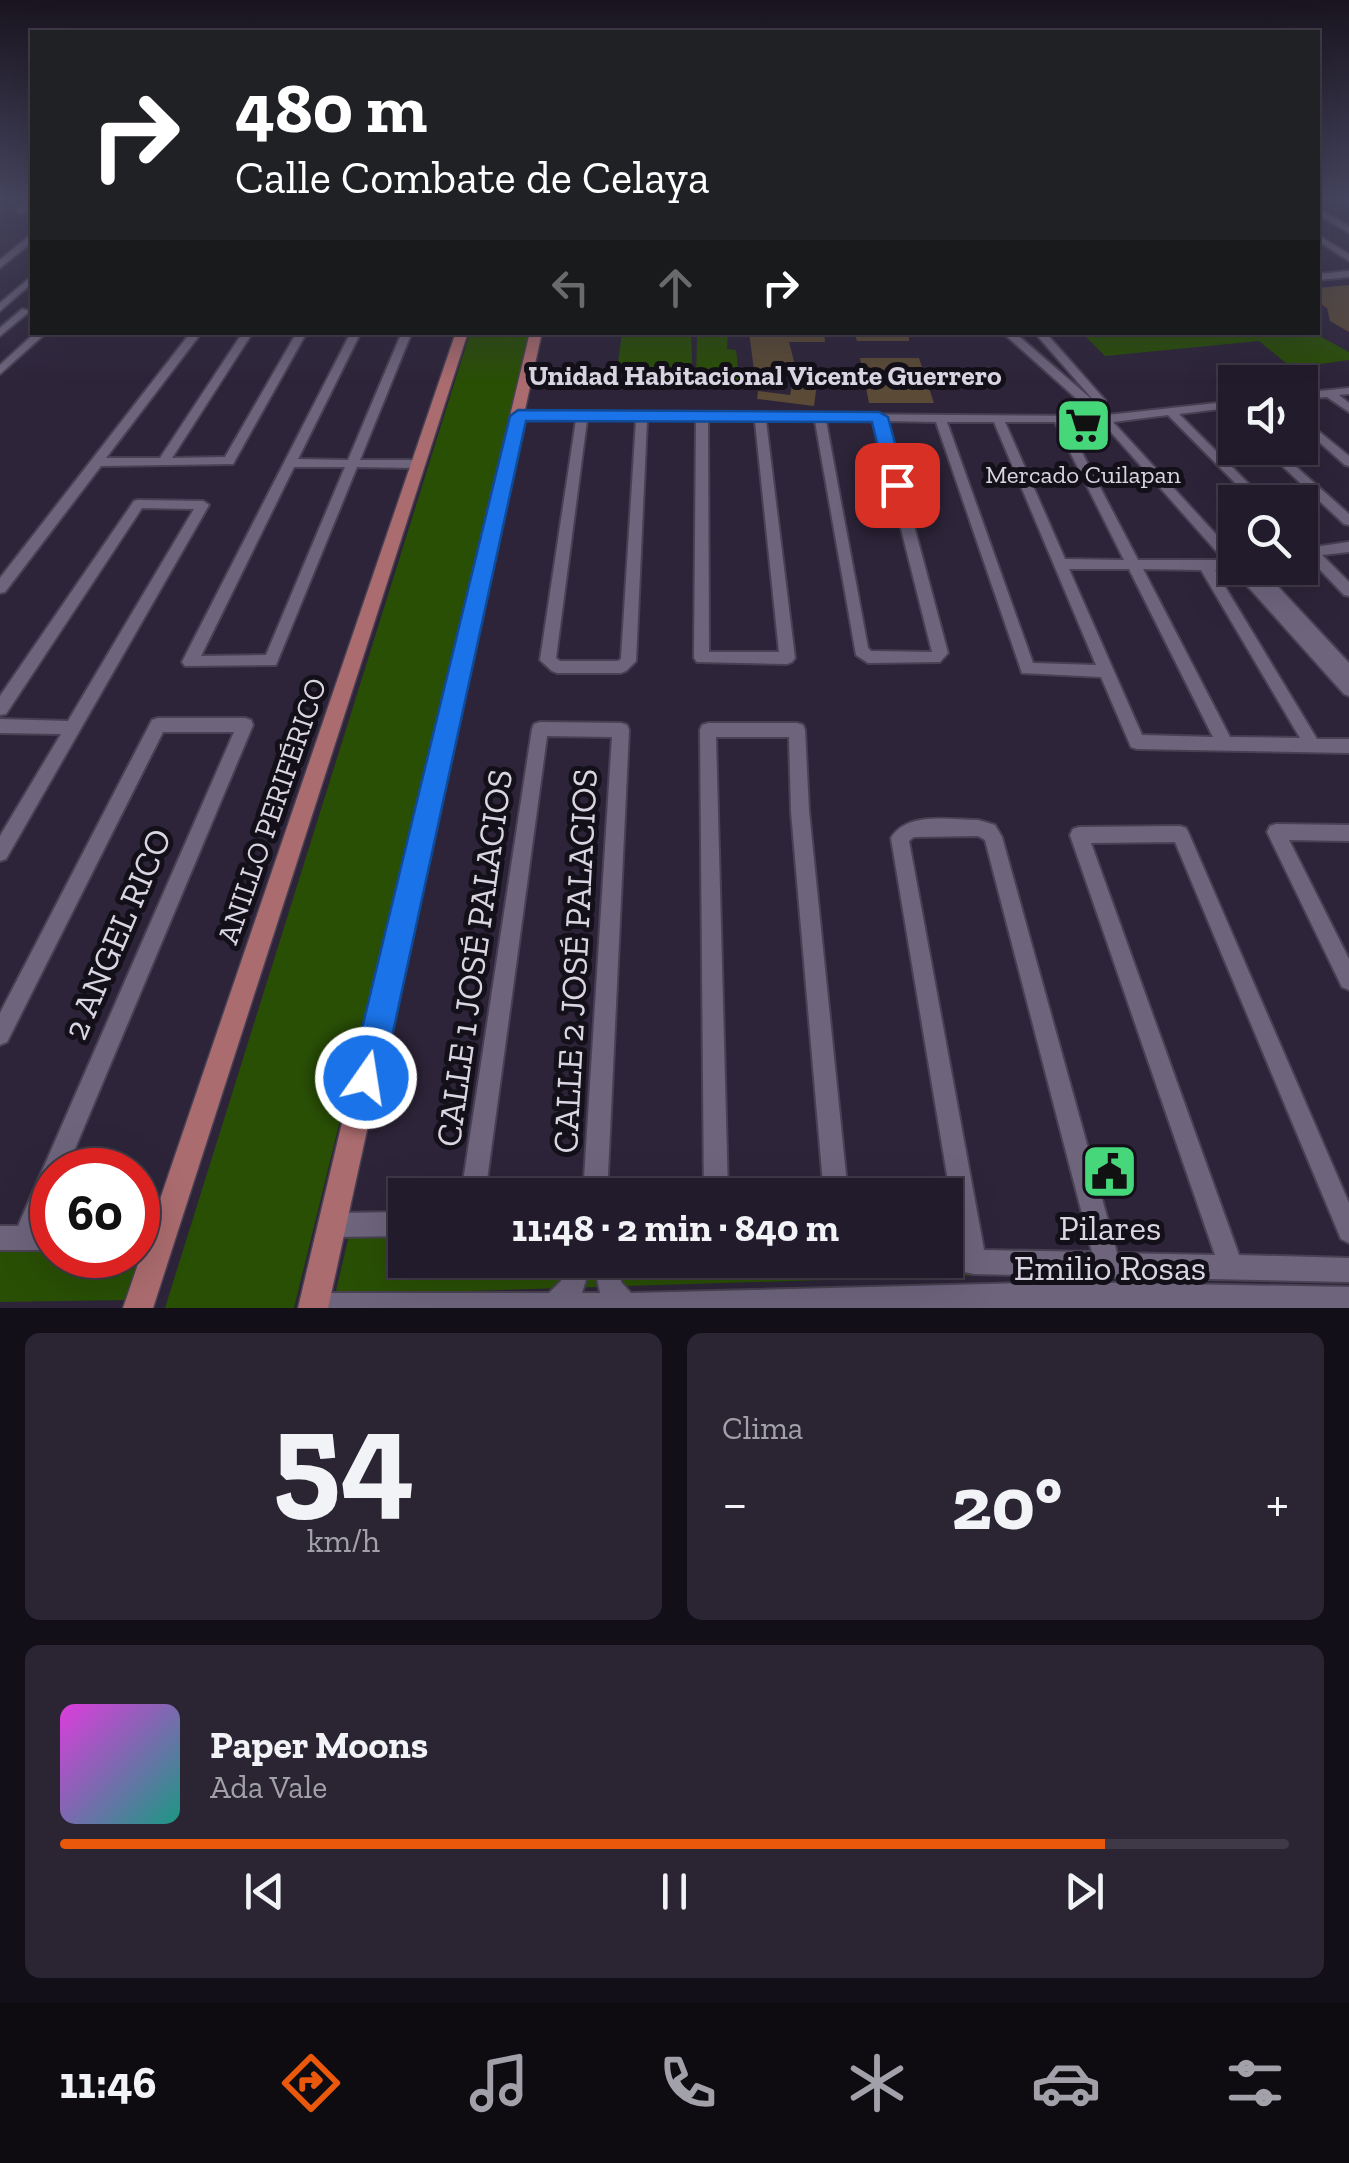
<!DOCTYPE html>
<html lang="es">
<head>
<meta charset="utf-8">
<style>
	body { margin:0; font-family:"Zilla Slab",serif; background:#2a2433; color:#f1f3f6; height:100vh; display:flex; flex-direction:column; font-size:38px; white-space:nowrap }
	* { box-sizing:border-box; margin:0 }
	p { font-size:32px; color:#a2a1a9 }
	.icon { flex:none; width:55px; height:55px; fill:none; stroke:currentColor; stroke-width:2; stroke-linecap:round; stroke-linejoin:round }
	.map { position:relative; height:1308px; overflow:hidden }
	.drawer { display:flex; flex-direction:column; gap:25px; padding:25px; background:#130f18; flex:1 }
	.drawer>* { flex:none }
	.hud { position:absolute; left:30px; top:30px; width:1290px; height:305px; border-radius:0px; box-shadow:0 10px 40px #0002,0 0 0 2px #3f3947; background:#202124; color:#fff; overflow:hidden }
	.tools { position:absolute; left:1218px; top:365px; display:grid; gap:20px }
	.tools a { display:grid; place-items:center; width:100px; height:100px; border-radius:0px; background:#221b2b; box-shadow:0 10px 40px #0002,0 0 0 2px #3f3947; font-size:50px }
	.speed { position:absolute; left:30px; top:1148px; display:flex; gap:20px; font-size:50px; font-weight:700; text-align:center }
	.speed>* { display:grid; place-content:center; width:130px; height:130px; border-radius:50%; background:#221b2b; box-shadow:0 10px 40px #0002,0 0 0 2px #3f3947; line-height:1 }
	.speed .limit { border:15px solid #d22; background:#fff; color:#111 }
	.pin { position:absolute; display:grid; place-items:center; width:85px; height:85px; color:#fff; margin:-42px; border-radius:20px; box-shadow:0 5px 15px #0006 }
	.me { position:absolute; width:110px; margin:-55px; rotate:13deg; stroke-linejoin:round; filter:drop-shadow(0 0 8px #0008) }
	.turn { display:flex; align-items:center; gap:35px; height:210px; padding:0 40px; font-size:45px }
	.turn .icon { width:130px; height:130px; stroke-width:2.5 }
	.turn b { display:block; font-size:70px; line-height:85px }
	.lanes { display:flex; align-items:center; height:95px; padding:0 40px; background:#0003; justify-content:center; gap:50px; direction:ltr }
	.lanes .off { opacity:.35 }
	.big { font-size:75px; font-weight:800; line-height:1.1 }
	.drawer .widget { flex:1; display:flex; flex-direction:column; justify-content:center; gap:15px; min-width:0; padding:0 35px; border-radius:15px; background:#2a2433 }
	.drawer .dial { align-items:center; gap:0 }
	.dial b { font-size:130px; line-height:1 }
	.song { display:flex; align-items:center; gap:30px }
	.cover { width:120px; height:120px; border-radius:15px; background:linear-gradient(135deg,hsl(300 70% 55%),hsl(170 70% 35%)) }
	.played { height:10px; border-radius:5px; background:linear-gradient(90deg,#ea580c 85%,#3f3947 85%) }
	.keys { display:flex; justify-content:space-around; direction:ltr }
	.heat { display:flex; justify-content:space-between; align-items:center; font-size:55px; direction:ltr }
	.drawer .tiles { flex:1; display:grid; gap:25px; grid-template-columns:1fr 1fr }
	.widget:last-child { grid-column:span 2 }
	.trip { position:absolute; left:388px; top:1178px; width:575px; height:100px; border-radius:0px; background:#221b2b; box-shadow:0 10px 40px #0002,0 0 0 2px #3f3947; font-weight:800; line-height:100px; text-align:center }
	.dock { display:flex; height:160px; justify-content:space-around; align-items:center; background:#0e0b11; color:#a2a1a9 }
	.dock .icon { width:70px; height:70px }
	.dock .active { color:#ea580c }
	.dock b { font-size:45px; color:#f1f3f6 }
	.map>svg:first-child { display:block }
	.green { fill:#294f05 }
	.building { fill:#5b4a35 }
	.lines { fill:none; stroke-linecap:round; stroke-linejoin:round }
	.minor-casing { stroke:#484153; stroke-width:4 }
	.major-casing { stroke:#484153; stroke-width:3 }
	.minor { fill:#6e657d; fill-rule:evenodd }
	.major { fill:#ab6c6f; fill-rule:evenodd }
	.route { fill:#1a73e8; stroke:#114b97; stroke-width:2.5 }
	.labels { text-anchor:middle; dominant-baseline:central; stroke-width:10; stroke-linejoin:round; paint-order:stroke }
	.far-poi-label { font-size:25px; fill:#dad5e3; stroke:#131019 }
	.far-neighbourhood-label { font-size:28px; font-weight:bold; fill:#dad5e3; stroke:#131019 }
	.street-label { font-size:30px; fill:#dad5e3; stroke:#131019 }
	.near-street-label { font-size:35px; fill:#dad5e3; stroke:#131019 }
	.near-poi-label { font-size:35px; fill:#dad5e3; stroke:#131019 }
</style>
</head>
<body>
<div class="map">
<svg width="1349" height="1308" viewBox="0 0 1349 1308">
	<rect width="100%" height="100%" fill="#2d2439"/>
	<g class="green">
		<path d="M 470,333 L 533,333 L 294,1308 L 165,1308 Z"/>
		<path d="M 622,333 L 691,333 L 693,385 L 615,385 Z"/>
		<path d="M 697,333 L 728,333 L 727,349 L 736,350 L 740,386 L 696,384 Z"/>
		<path d="M 1082,333 L 1314,333 L 1349,352 L 1349,360 L 1292,368 L 1259,341 L 1105,356 Z"/>
		<path d="M 405,1226 L 405,1260 L 938,1260 L 1019,1274 L 335,1295 L 351,1227 Z"/>
		<path d="M 151,1229 L 128,1300 L 0,1302 L 0,1230 L 52,1230 L 52,1255 L 138,1255 L 138,1230 Z"/>
	</g>
	<g class="building">
		<path d="M 1349,285 L 1349,332 L 1330,321 L 1327,308 L 1318,302 L 1318,288 Z"/>
		<path d="M 749,332 L 824,332 L 825,342 L 789,342 L 796,369 L 754,370 Z"/>
		<path d="M 909,332 L 909,341 L 857,341 L 854,333 Z"/>
		<path d="M 860,358 L 919,358 L 934,403 L 869,403 Z"/>
		<path d="M 793,381 L 817,383 L 814,406 L 757,399 L 758,391 L 790,395 Z"/>
		<path d="M 1120,1162 L 1126,1181 L 1101,1181 L 1096,1163 Z"/>
	</g>
	<g class="lines">
		<defs>
			<g id="minor">
				<path d="M 1338,199 L 1349,200 L 1349,205 Z"/>
				<path d="M 29,200 L 32,200 L 32,205 L 23,213 L 17,213 L 17,209 Z"/>
				<path d="M 1318,209 L 1349,226 L 1349,233 L 1318,214 Z"/>
				<path d="M 1318,235 L 1349,254 L 1349,261 L 1318,241 Z"/>
				<path d="M 29,236 L 32,236 L 32,242 L 0,268 L 0,260 Z"/>
				<path d="M 1349,271 L 1349,277 L 1318,280 L 1318,274 Z"/>
				<path d="M 32,276 L 32,283 L 0,311 L 0,303 Z"/>
				<path d="M 22,309 L 30,311 L 0,336 L 0,328 Z"/>
				<path d="M 36,332 L 47,332 L 0,374 L 0,365 Z"/>
				<path d="M 191,332 L 202,332 L 106,458 L 160,458 L 243,332 L 253,332 L 172,458 L 225,457 L 297,332 L 307,332 L 233,464 L 101,466 L 5,592 L 0,593 L 0,578 Z"/>
				<path d="M 351,332 L 361,332 L 298,459 L 348,460 L 402,332 L 412,332 L 360,460 L 419,460 L 425,464 L 419,468 L 357,467 L 276,665 L 185,666 L 182,662 ZM 294,467 L 345,467 L 266,655 L 201,656 Z"/>
				<path d="M 1002,332 L 1014,332 L 1096,403 L 1034,332 L 1045,332 L 1105,400 L 1105,404 L 1098,405 L 1108,415 L 1235,401 L 1235,407 L 1179,414 L 1267,502 L 1254,502 L 1168,415 L 1113,422 L 1235,555 L 1235,568 L 1246,568 L 1257,579 L 1264,575 L 1269,577 L 1349,663 L 1349,696 L 1344,694 L 1233,570 L 1215,570 L 1317,739 L 1349,739 L 1349,753 L 1137,749 L 1131,747 L 1101,677 L 1022,673 L 936,422 L 886,421 L 948,653 L 940,662 L 868,663 L 856,655 L 815,421 L 766,421 L 795,658 L 792,662 L 787,664 L 697,662 L 694,658 L 696,420 L 647,420 L 636,661 L 626,671 L 621,673 L 557,673 L 552,671 L 540,660 L 576,420 L 518,419 L 512,416 L 514,414 L 582,412 L 1096,416 ZM 587,420 L 636,420 L 621,659 L 618,661 L 560,661 L 556,658 ZM 708,420 L 755,421 L 779,652 L 709,652 ZM 826,421 L 874,421 L 932,652 L 871,651 L 868,648 ZM 947,422 L 994,422 L 1096,665 L 1033,663 ZM 1005,422 L 1055,422 L 1124,560 L 1065,559 ZM 1066,422 L 1102,422 L 1224,560 L 1138,560 ZM 1069,569 L 1129,569 L 1213,737 L 1142,735 ZM 1143,569 L 1201,570 L 1300,738 L 1230,737 Z"/>
				<path d="M 1349,388 L 1349,394 L 1339,395 L 1349,403 L 1349,412 L 1327,397 L 1300,399 L 1300,393 Z"/>
				<path d="M 1300,416 L 1349,456 L 1349,466 L 1345,465 L 1300,425 Z"/>
				<path d="M 1263,448 L 1275,448 L 1349,514 L 1349,525 L 1344,524 Z"/>
				<path d="M 138,500 L 203,501 L 209,505 L 6,859 L 0,861 L 0,836 L 61,734 L 0,733 L 0,719 L 68,721 L 194,509 L 142,508 L 6,714 L 0,715 L 0,696 L 134,501 Z"/>
				<path d="M 1300,537 L 1314,547 L 1349,542 L 1349,552 L 1322,555 L 1349,582 L 1349,596 L 1344,595 L 1308,557 L 1300,556 Z"/>
				<path d="M 158,718 L 245,718 L 251,720 L 253,725 L 66,1170 L 52,1170 L 52,1201 L 42,1226 L 52,1226 L 52,1250 L 0,1250 L 0,1226 L 18,1226 L 234,732 L 163,732 L 7,1042 L 0,1045 L 0,1013 L 152,720 Z"/>
				<path d="M 540,722 L 621,723 L 627,725 L 629,730 L 607,1195 L 583,1195 L 612,737 L 547,736 L 485,1195 L 461,1195 L 532,729 L 534,724 Z"/>
				<path d="M 708,723 L 797,723 L 803,725 L 805,730 L 809,811 L 848,1195 L 824,1195 L 791,811 L 789,737 L 716,737 L 728,1195 L 704,1195 L 700,730 L 702,725 Z"/>
				<path d="M 978,820 L 995,825 L 1002,837 L 1117,1253 L 1215,1255 L 1070,835 L 1073,829 L 1079,827 L 1180,826 L 1186,828 L 1189,834 L 1349,1203 L 1349,1243 L 1341,1239 L 1175,842 L 1091,843 L 1239,1255 L 1349,1258 L 1349,1282 L 974,1274 L 936,1266 L 934,1260 L 945,1260 L 945,1245 L 959,1247 L 891,838 C 907,811 950,820 978,820 ZM 978,836 L 985,840 L 1092,1252 L 984,1250 L 909,841 L 914,837 Z"/>
				<path d="M 1276,824 L 1349,825 L 1349,841 L 1289,840 L 1349,959 L 1349,990 L 1342,987 L 1267,832 L 1270,826 Z"/>
				<path d="M 405,1212 L 405,1236 L 333,1237 L 325,1233 L 321,1225 L 325,1217 L 333,1213 Z"/>
				<path d="M 138,1225 L 160,1225 L 168,1229 L 172,1237 L 168,1245 L 160,1249 L 138,1249 Z"/>
				<path d="M 568,1260 L 592,1260 L 582,1293 L 600,1293 L 593,1260 L 617,1260 L 621,1282 L 631,1293 L 1065,1282 L 1349,1287 L 1349,1308 L 301,1308 L 300,1306 L 304,1297 L 313,1293 L 549,1293 L 561,1281 Z"/>
			</g>
			<g id="major">
				<path d="M 456,332 L 468,332 L 153,1308 L 123,1308 Z"/>
				<path d="M 530,332 L 542,332 L 328,1308 L 298,1308 Z"/>
			</g>
		</defs>
		<use href="#minor" class="minor-casing"/>
		<use href="#major" class="major-casing"/>
		<use href="#minor" class="minor"/>
		<use href="#major" class="major"/>
	</g>
	<linearGradient id="sky" x2="0" y2="1"><stop stop-color="#19141f"/><stop offset="0.52" stop-color="#46455f"/><stop offset="1" stop-color="#46455f" stop-opacity="0"/></linearGradient>
	<rect width="1349" height="382" fill="url(#sky)"/>
	<path class="route" d="M 518,410 L 879,412 L 888,417 L 906,485 L 897,491 L 887,485 L 872,422 L 526,421 L 383,1078 L 378,1090 L 366,1095 L 355,1090 L 350,1078 L 510,416 Z"/>
	<defs>
		<symbol id="supermarket-square" viewBox="-11 -11 22 22"><rect x="-9" y="-9" width="18" height="18" rx="4" fill="#45d77a" stroke="#131019"/><path d="M-6-5.5h2.5l.6 2H6L4.5 2H-2.5L-4.4-4H-6ZM-1.5 3.2a1.3 1.3 0 1 0 .1 0ZM3 3.2a1.3 1.3 0 1 0 .1 0Z" fill="#111"/></symbol>
		<symbol id="civic-square" viewBox="-11 -11 22 22"><rect x="-9" y="-9" width="18" height="18" rx="4" fill="#45d77a" stroke="#131019"/><path d="M-.6-6.5H3V-4.5H.6V-3L4-1V1h2V6H-6V1h2V-1L-.6-3ZM-1.2 2.5V6h2.4V2.5Z" fill="#111"/></symbol>
	</defs>
	<g fill-rule="evenodd">
		<use href="#supermarket-square" x="1052" y="394" width="63" height="63"/>
		<use href="#civic-square" x="1078" y="1140" width="63" height="63"/>
	</g>
	<g class="labels">
		<g class="far-poi-label">
			<text x="1083" y="474">Mercado Cuilapan</text>
		</g>
		<g class="far-neighbourhood-label">
			<text x="765" y="375">Unidad Habitacional Vicente Guerrero</text>
		</g>
		<g class="street-label">
			<text transform="translate(272 811) rotate(-71)">ANILLO PERIFÉRICO</text>
		</g>
		<g class="near-street-label">
			<text transform="translate(117 934) rotate(-67)">2 ANGEL RICO</text>
			<text transform="translate(474 958) rotate(-82)">CALLE 1 JOSÉ PALACIOS</text>
			<text transform="translate(575 961) rotate(-87)">CALLE 2 JOSÉ PALACIOS</text>
		</g>
		<g class="near-poi-label">
			<text x="1110" y="1228">Pilares<tspan x="1110" dy="40">Emilio Rosas</tspan></text>
		</g>
	</g>
</svg>
<div class="tools">
<a><svg class="icon" aria-label="sound" viewBox="0 0 24 24"><path d="M4 9h4l5-4v14l-5-4H4zM17 9q2 3 0 6"/></svg></a>
<a><svg class="icon" aria-label="search" viewBox="0 0 24 24"><circle cx="10" cy="10" r="6"/><path d="M15 15l6 6"/></svg></a>
</div>
<div class="speed"><div class="limit">60</div></div>
<div class="pin" style="left:897px;top:485px;background:#d93025"><svg class="icon" aria-label="arrive" viewBox="0 0 24 24"><path d="M6 21V4h12l-3 4 3 4H6"/></svg></div>
<svg class="me" style="left:366px;top:1078px" viewBox="-20 -20 40 40"><circle r="17" fill="#1a73e8" stroke="#fff" stroke-width="3"/><path d="M0-11L8 9 0 5-8 9z" fill="#fff"/></svg>
<div class="trip">11:48 · 2 min · 840 m</div>
<div class="hud">
<div class="turn"><svg class="icon" aria-label="right" viewBox="0 0 24 24"><path d="M7 20v-9h11M14 6l5 5-5 5"/></svg><div><b>480 m</b>Calle Combate de Celaya</div></div>
<div class="lanes"><svg class="icon off" aria-label="left" viewBox="0 0 24 24"><path d="M17 20v-9H6M10 6l-5 5 5 5"/></svg><svg class="icon off" aria-label="ahead" viewBox="0 0 24 24"><path d="M12 20V5M6 11l6-6 6 6"/></svg><svg class="icon" aria-label="right" viewBox="0 0 24 24"><path d="M7 20v-9h11M14 6l5 5-5 5"/></svg></div>
</div>
</div>
<section class="drawer">
<div class="tiles">
<div class="widget dial"><b>54</b><p>km/h</p></div>
<div class="widget"><p>Clima</p>
<div class="heat"><a>−</a><b class="big">20°</b><a>+</a></div>
</div>
<div class="widget">
<div class="song"><i class="cover"></i><div><b>Paper Moons</b><p>Ada Vale</p></div></div>
<div class="played"></div>
<div class="keys"><svg class="icon" aria-label="previous" viewBox="0 0 24 24"><path d="M18 5L8 12l10 7zM5 5v14"/></svg><svg class="icon" aria-label="pause" viewBox="0 0 24 24"><path d="M8 5v14M16 5v14"/></svg><svg class="icon" aria-label="next" viewBox="0 0 24 24"><path d="M6 5l10 7-10 7zM19 5v14"/></svg></div>
</div>
</div>
</section>
<nav class="dock">
<b>11:46</b>
<svg class="icon active" aria-label="directions" viewBox="0 0 24 24"><path d="M12 3l9 9-9 9-9-9zM9 14v-3h6M13 9l2 2-2 2"/></svg>
<svg class="icon" aria-label="music" viewBox="0 0 24 24"><path d="M9 18V5l10-2v13"/><circle cx="6" cy="18" r="3"/><circle cx="16" cy="16" r="3"/></svg>
<svg class="icon" aria-label="phone" viewBox="0 0 24 24"><path d="M5 4h4l2 5-3 2q2 4 5 5l2-3 5 2v4C11 20 4 13 5 4z"/></svg>
<svg class="icon" aria-label="climate" viewBox="0 0 24 24"><path d="M12 3v18M4 7l16 10M4 17L20 7"/></svg>
<svg class="icon" aria-label="car" viewBox="0 0 24 24"><path d="M5 17H2v-5l4-1 3-4h7l3 4 3 1v5h-3M9 17h6M6 11h13"/><circle cx="7" cy="17" r="2"/><circle cx="17" cy="17" r="2"/></svg>
<svg class="icon" aria-label="filters" viewBox="0 0 24 24"><path d="M4 7h16M4 17h16"/><circle cx="9" cy="7" r="2"/><circle cx="15" cy="17" r="2"/></svg>
</nav>
</body>
</html>
